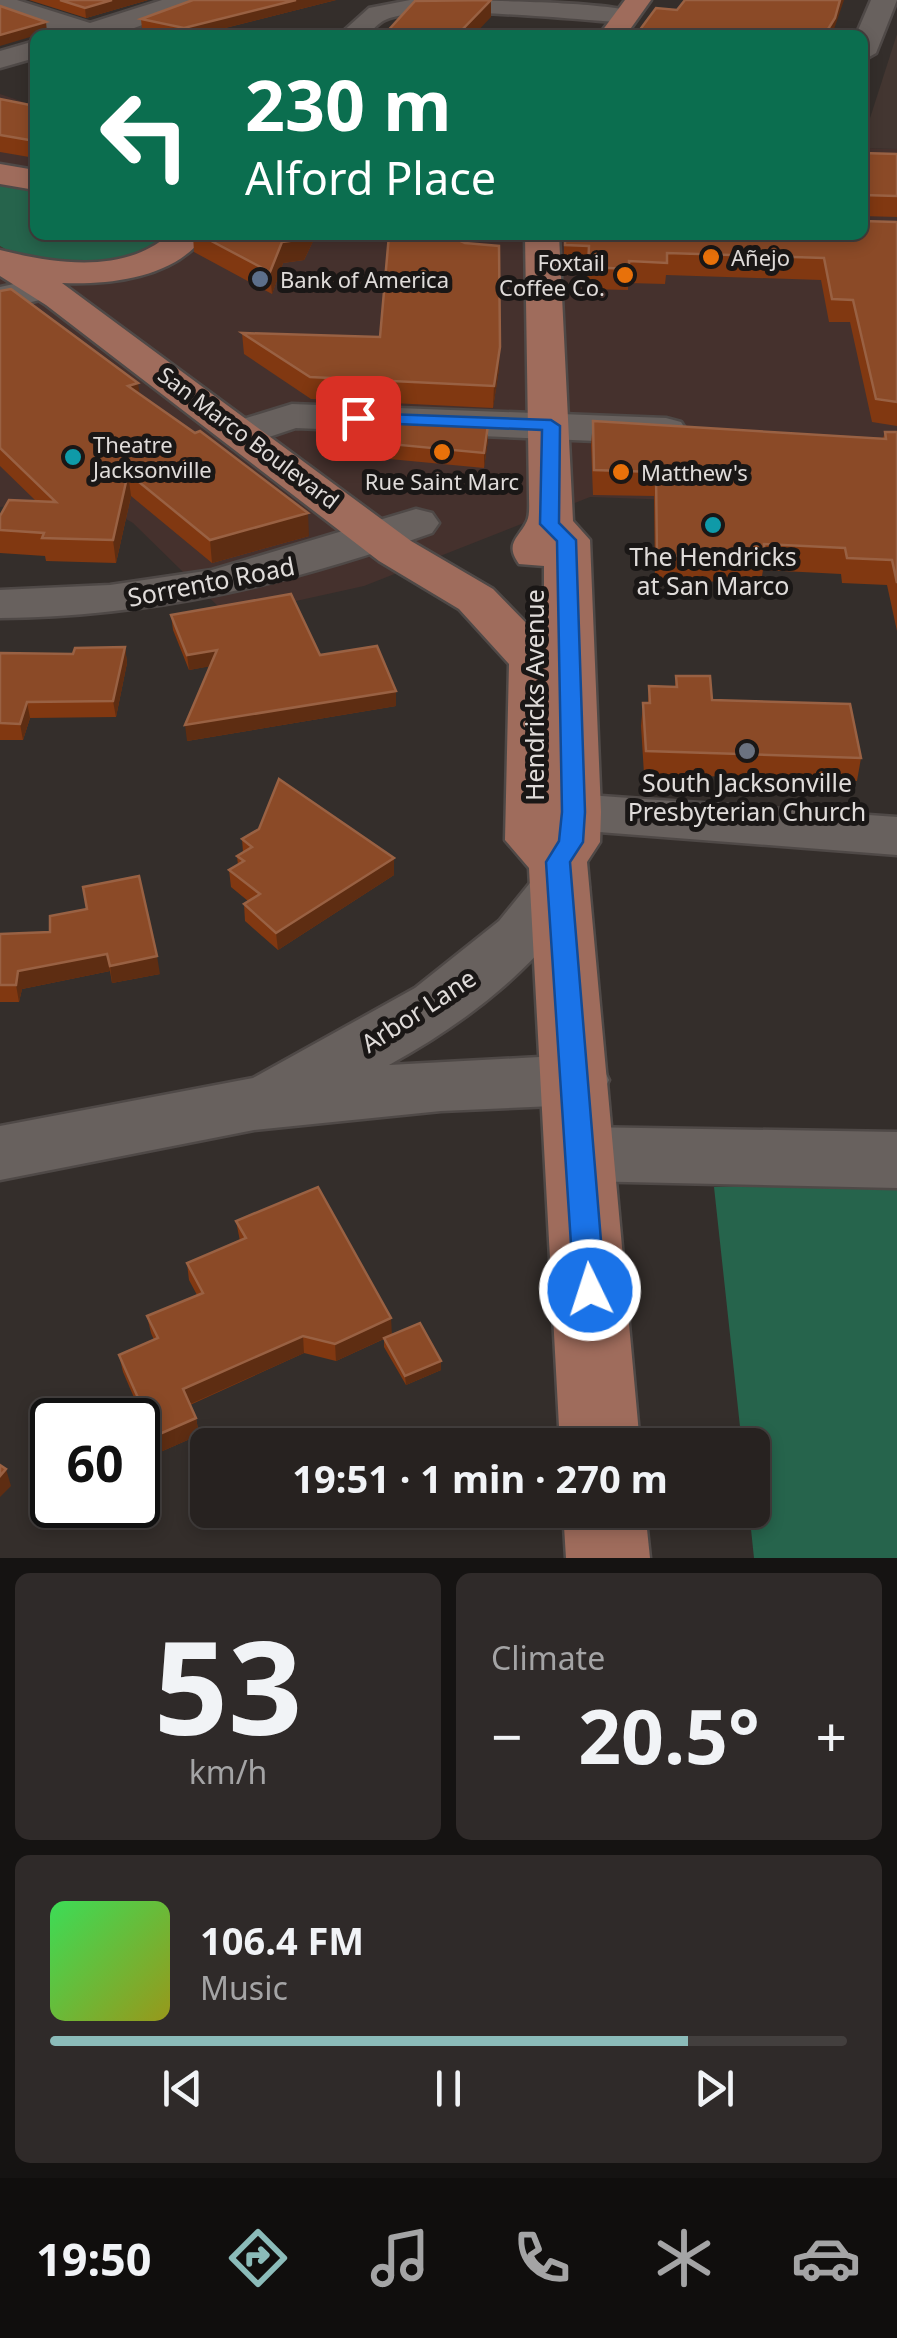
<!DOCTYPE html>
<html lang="en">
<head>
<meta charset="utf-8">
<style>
	body { margin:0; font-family:"Noto Sans",sans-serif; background:#2f2a29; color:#f1f3f6; height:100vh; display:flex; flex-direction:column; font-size:38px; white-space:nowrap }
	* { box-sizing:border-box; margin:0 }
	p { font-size:32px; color:#a4a4a5 }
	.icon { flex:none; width:55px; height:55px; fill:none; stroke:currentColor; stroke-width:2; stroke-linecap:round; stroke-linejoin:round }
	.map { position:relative; height:1558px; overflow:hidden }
	.side { display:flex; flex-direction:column; gap:15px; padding:15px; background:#151312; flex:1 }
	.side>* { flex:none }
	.banner { position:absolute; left:30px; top:30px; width:838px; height:210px; border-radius:15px; box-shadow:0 5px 15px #0003,0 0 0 2px #433f3e; background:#0b6e4f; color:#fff; overflow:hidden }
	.speed { position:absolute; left:30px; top:1398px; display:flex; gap:20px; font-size:50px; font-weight:700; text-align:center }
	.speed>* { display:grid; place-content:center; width:130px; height:130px; border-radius:50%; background:#272220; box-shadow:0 5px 15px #0003,0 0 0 2px #433f3e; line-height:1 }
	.speed .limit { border:5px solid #111; border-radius:15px; background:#fff; color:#111 }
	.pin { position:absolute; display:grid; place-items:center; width:85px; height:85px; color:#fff; margin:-42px; border-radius:20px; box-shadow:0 5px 15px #0006 }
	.me { position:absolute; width:110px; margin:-55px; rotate:356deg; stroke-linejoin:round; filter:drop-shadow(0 0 8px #0008) }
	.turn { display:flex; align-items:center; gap:35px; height:210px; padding:0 50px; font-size:45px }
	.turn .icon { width:130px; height:130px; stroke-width:2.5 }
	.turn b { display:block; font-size:70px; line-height:85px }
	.big { font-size:75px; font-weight:700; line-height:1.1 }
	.side .card { flex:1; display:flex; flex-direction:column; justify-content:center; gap:15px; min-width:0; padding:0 35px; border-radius:15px; background:#2f2a29 }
	.side .dial { align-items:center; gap:0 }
	.dial b { font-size:130px; line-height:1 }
	.song { display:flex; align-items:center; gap:30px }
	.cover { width:120px; height:120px; border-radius:15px; background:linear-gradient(135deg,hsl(130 70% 55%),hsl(60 70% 35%)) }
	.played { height:10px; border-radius:5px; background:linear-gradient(90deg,#8bbbb9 80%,#433f3e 80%) }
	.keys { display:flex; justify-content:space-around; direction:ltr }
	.heat { display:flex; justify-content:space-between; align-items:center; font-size:55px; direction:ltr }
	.side .tiles { flex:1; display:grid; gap:15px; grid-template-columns:1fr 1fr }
	.card:last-child { grid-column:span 2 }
	.trip { position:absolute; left:190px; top:1428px; width:580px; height:100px; border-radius:15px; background:#272220; box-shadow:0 5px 15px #0003,0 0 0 2px #433f3e; font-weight:700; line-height:100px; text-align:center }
	.tabs { display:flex; height:160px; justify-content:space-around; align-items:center; background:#100e0d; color:#a4a4a5 }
	.tabs .icon { width:70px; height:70px }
	.tabs .on { color:#8bbbb9 }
	.tabs b { font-size:45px; color:#f1f3f6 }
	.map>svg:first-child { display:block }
	.commercial { fill:#45312d }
	.built { fill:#433631 }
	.green { fill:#26644c }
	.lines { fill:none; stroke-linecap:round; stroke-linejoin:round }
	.minor-casing { stroke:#4f4947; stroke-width:5 }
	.major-casing { stroke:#4f4947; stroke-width:5 }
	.minor { fill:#68615e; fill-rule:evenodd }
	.major { fill:#9f6c5c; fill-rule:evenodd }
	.wall { fill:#813811 }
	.shaded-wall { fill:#5e2d12 }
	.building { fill:#8b4a27; stroke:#996143; stroke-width:2.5 }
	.route { fill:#1a73e8; stroke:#114b97; stroke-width:2.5 }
	.food-dot { fill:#e8710a; stroke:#1a1716; stroke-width:4 }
	.service-dot { fill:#5c6f8a; stroke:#1a1716; stroke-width:4 }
	.culture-dot { fill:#0f9aa8; stroke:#1a1716; stroke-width:4 }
	.worship-dot { fill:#6b7280; stroke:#1a1716; stroke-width:4 }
	.labels { text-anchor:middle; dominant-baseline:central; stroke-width:10; stroke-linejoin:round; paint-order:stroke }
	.far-poi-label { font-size:22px; fill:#e0dcda; stroke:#1a1716; text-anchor:start }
	.far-street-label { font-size:22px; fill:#e0dcda; stroke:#1a1716 }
	.poi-label { font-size:25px; fill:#e0dcda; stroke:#1a1716 }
	.street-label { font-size:25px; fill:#e0dcda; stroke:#1a1716 }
</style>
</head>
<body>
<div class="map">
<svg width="897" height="1558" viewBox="0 0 897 1558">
	<rect width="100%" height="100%" fill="#342e2b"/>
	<path class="commercial" d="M 0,94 L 35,106 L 35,235 L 862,235 L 863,148 L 897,149 L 897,457 L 701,501 L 590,497 L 364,586 L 228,616 L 133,523 L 93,500 L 0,507 Z"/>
	<path class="built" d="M 897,34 L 897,149 L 863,148 L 863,140 Z"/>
	<g class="green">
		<path d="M 0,183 L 35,190 L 35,235 L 166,235 C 144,260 60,272 28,262 C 19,259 9,251 0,246 Z"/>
		<path d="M 897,1180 L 897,1558 L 754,1558 L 749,1510 L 752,1445 L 742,1445 L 714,1187 Z"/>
	</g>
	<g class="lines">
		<defs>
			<g id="minor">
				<path d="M 0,0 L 17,0 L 90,23 L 162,0 L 201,0 L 197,5 L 115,35 L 65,35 L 0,11 Z"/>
				<path d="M 410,0 C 444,0 624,0 640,15 L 627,23 C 582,20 419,3 385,20 C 378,23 373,30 367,35 L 339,35 L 369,8 Z"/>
				<path d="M 871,0 L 897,0 L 876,53 L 862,61 L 862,35 L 856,35 Z"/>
				<path d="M 35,41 L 35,58 L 0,68 L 0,51 Z"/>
				<path d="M 45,277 L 58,280 L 63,288 L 58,296 L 0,309 L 0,287 Z"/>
				<path d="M 292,404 L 666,418 L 681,422 L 687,431 L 681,440 L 666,444 L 296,428 L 242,446 L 227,442 L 221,433 L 227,424 Z"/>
				<path d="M 416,509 L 432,513 L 439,523 L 432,533 C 290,584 151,617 0,618 L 0,590 L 110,585 L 212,570 Z"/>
				<path d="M 573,794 L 897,817 L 897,855 L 573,830 L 553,825 L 545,812 L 553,799 Z"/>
				<path d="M 559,867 L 580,873 L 589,887 C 540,966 469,1021 389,1065 L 576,1055 L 600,1062 L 609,1080 L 600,1098 L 576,1105 L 441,1111 L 254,1130 L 0,1180 L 0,1126 L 253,1078 L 415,988 L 499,921 L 538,873 Z"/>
				<path d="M 581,1127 L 897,1132 L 897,1188 L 581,1181 L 557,1173 L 546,1154 L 557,1135 Z"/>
			</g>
			<g id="major">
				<path d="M 625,0 L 651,0 L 626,35 L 599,35 Z"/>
				<path d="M 0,164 L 35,170 L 35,190 L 0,184 Z"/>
				<path d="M 168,235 L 205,235 C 175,278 110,285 62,283 L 411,541 L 493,589 L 533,630 L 544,633 L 544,566 L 519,564 C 504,543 519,538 527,521 C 530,515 529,503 529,496 L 525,235 L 559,235 L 573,521 L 590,540 L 601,812 L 600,842 L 587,862 L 640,1445 L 560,1445 L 529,868 L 505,840 L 509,664 L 459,609 L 379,561 L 46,305 L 0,276 L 0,250 C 51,263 124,275 168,235 Z"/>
				<path d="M 563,1510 L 645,1510 L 650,1558 L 566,1558 Z"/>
			</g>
		</defs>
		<use href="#minor" class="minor-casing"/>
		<use href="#major" class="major-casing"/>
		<use href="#minor" class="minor"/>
		<use href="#major" class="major"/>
	</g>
	<g class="wall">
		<path d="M 29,0 L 148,0 L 86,18 Z"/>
		<path d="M 193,0 L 336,0 L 197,35 L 170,35 L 142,29 L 141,19 Z"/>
		<path d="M 0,99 L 35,106 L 35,158 L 0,152 Z"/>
		<path d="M 862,153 L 897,154 L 897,217 L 862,216 Z"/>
		<path d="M 897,222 L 897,426 L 872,422 L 850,322 L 829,322 L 821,280 L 666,275 L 665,284 L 628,283 L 628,290 L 586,289 L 588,267 L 564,266 L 564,235 Z"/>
		<path d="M 193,235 L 316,235 L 304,260 L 283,263 L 272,294 L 194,252 Z"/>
		<path d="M 0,291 L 140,394 L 309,536 L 212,563 L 131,496 L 116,563 L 46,561 L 45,556 L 0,553 L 0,516 L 36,501 L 0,466 Z"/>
		<path d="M 242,333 L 499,369 L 493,408 L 311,399 L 244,354 Z"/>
		<path d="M 593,421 L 883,438 L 885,432 L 897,432 L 897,631 L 887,585 L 842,583 L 841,574 L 763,570 L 761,582 L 655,581 L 654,496 L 593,495 L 591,445 Z"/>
		<path d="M 488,425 L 488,440 L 484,468 L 379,458 L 379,443 Z"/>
		<path d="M 171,615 L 320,655 L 396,691 L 396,706 L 187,741 L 210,666 L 189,670 L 173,630 Z"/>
		<path d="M 125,647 L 127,663 L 116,717 L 30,718 L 23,740 L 0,740 L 0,653 L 73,654 Z"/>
		<path d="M 676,676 L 712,700 L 861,758 L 857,781 L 644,774 L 641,726 L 643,703 L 648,703 L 649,686 L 675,687 Z"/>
		<path d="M 242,839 L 394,858 L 394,875 L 278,950 L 245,921 L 244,904 L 248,901 L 231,887 L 229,870 L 238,865 L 237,856 L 243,852 Z"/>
		<path d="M 0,934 L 160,974 L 112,983 L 110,971 L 22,989 L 19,1002 L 0,1002 Z"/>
		<path d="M 236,1221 L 391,1335 L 441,1361 L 441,1370 L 406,1385 L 384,1347 L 384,1339 L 336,1361 L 304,1353 L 190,1405 L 196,1418 L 199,1435 L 158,1453 L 123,1372 L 119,1355 L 154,1340 L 151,1333 L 147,1316 L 197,1295 L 189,1280 L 187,1263 L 240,1241 Z"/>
	</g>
	<g class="shaded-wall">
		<path d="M 112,0 L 148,0 L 86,18 L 85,8 Z"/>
		<path d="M 296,0 L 336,0 L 197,35 L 184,35 L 184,28 Z"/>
		<path d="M 491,0 L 491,17 L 474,35 L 457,35 Z"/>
		<path d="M 840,0 L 844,0 L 832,35 L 824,35 Z"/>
		<path d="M 46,22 L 47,32 L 0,46 L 0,35 Z"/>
		<path d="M 305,235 L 316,235 L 304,260 L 283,263 L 272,294 L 270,272 L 282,242 Z"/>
		<path d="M 500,347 L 499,369 L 493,408 L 494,386 Z"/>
		<path d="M 138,383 L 141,404 L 128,386 Z"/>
		<path d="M 488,425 L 488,440 L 484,468 L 484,453 Z"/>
		<path d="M 128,473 L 131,496 L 116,563 L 113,540 Z"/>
		<path d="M 308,513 L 309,536 L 212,563 L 210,540 Z"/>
		<path d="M 125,647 L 127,663 L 116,717 L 113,701 Z"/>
		<path d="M 217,650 L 218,665 L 189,670 L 187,655 Z"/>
		<path d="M 396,691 L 396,706 L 187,741 L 185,725 Z"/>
		<path d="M 27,702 L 30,718 L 23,740 L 20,724 Z"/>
		<path d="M 394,858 L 394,875 L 278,950 L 276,933 Z"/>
		<path d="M 107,954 L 110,971 L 22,989 L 19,1002 L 16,985 L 18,971 Z"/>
		<path d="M 157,956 L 160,974 L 112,983 L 110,966 Z"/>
		<path d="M 391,1318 L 392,1335 L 336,1361 L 335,1344 Z"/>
		<path d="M 303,1336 L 304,1353 L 186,1406 L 183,1389 Z"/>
		<path d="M 441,1361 L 441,1370 L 406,1385 L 405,1376 Z"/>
		<path d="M 196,1418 L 199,1435 L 158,1453 L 155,1436 Z"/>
		<path d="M 6,1469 L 11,1486 L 0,1497 L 0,1476 Z"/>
	</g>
	<g class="building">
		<path d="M 60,0 L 112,0 L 85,8 Z"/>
		<path d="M 193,0 L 296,0 L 184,28 L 141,19 Z"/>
		<path d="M 491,0 L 457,35 L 384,35 L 415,1 Z"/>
		<path d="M 685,0 L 840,0 L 835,18 L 825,34 L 636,35 L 656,8 L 677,10 Z"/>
		<path d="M 0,6 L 46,22 L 0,35 Z"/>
		<path d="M 0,99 L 35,106 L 35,141 L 0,135 Z"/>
		<path d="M 862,153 L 897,154 L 897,196 L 863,195 Z"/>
		<path d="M 862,221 L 897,222 L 897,402 L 876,399 L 853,300 L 832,299 L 824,258 L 667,253 L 667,263 L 629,261 L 629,269 L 588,267 L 589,246 L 565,245 L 565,235 L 862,235 Z"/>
		<path d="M 200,235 L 305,235 L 303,239 L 282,242 L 270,272 Z"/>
		<path d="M 389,235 L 447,235 L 465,243 L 499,246 L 500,347 L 494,386 L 310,377 L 242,333 L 380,337 Z"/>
		<path d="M 11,289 L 138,383 L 128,386 L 195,433 L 200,431 L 308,513 L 210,540 L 128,473 L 113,540 L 42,538 L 44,533 L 0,530 L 0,516 L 9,500 L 56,502 L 0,448 L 0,291 Z"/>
		<path d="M 385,421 L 488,425 L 484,453 L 379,443 Z"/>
		<path d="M 593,421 L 886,439 L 885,432 L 897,432 L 897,583 L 892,560 L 847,558 L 845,548 L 764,544 L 765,556 L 657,556 L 656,472 L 594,470 Z"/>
		<path d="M 291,594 L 320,655 L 377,646 L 396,691 L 185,725 L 217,650 L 187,655 L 171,615 Z"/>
		<path d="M 125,647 L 113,701 L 27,702 L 20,724 L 0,723 L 0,653 L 73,654 L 75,648 Z"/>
		<path d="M 676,676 L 710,676 L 712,700 L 850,704 L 861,758 L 646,751 L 643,703 L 650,703 L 649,686 L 677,687 Z"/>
		<path d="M 279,779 L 394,858 L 276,933 L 244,904 L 260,894 L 229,870 L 244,861 L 237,856 L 252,847 L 242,839 L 259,829 Z"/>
		<path d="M 139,876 L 157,956 L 110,966 L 107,954 L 18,971 L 16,985 L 0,985 L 0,934 L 50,932 L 50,916 L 87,909 L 83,887 Z"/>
		<path d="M 318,1187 L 391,1318 L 335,1344 L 303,1336 L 183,1389 L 196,1418 L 155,1436 L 119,1355 L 158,1338 L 147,1316 L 203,1293 L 187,1263 L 246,1238 L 236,1221 Z"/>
		<path d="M 420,1323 L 441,1361 L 405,1376 L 384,1338 Z"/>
		<path d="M 0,1465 L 6,1469 L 0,1476 Z"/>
	</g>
	<path class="route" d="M 358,413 L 551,420 L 560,426 L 559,523 L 576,540 L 585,812 L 583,842 L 570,862 L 605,1290 L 601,1300 L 590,1304 L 579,1300 L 574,1290 L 546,862 L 559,841 L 562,812 L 557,541 L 540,524 L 542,430 L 351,422 L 349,418 Z"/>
	<g class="food-dot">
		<circle cx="711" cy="257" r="10"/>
		<circle cx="625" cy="275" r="10"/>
		<circle cx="442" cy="452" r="10"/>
		<circle cx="621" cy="472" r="10"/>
	</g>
	<circle class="service-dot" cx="260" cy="279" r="10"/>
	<g class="culture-dot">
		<circle cx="73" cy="457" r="10"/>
		<circle cx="713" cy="525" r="10"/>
	</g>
	<circle class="worship-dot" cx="747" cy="751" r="10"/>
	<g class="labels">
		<g class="far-poi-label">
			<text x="731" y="257">Añejo</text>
			<text x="605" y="262" text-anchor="end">Foxtail<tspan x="605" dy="25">Coffee Co.</tspan></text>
			<text x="280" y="279">Bank of America</text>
			<text x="93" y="444">Theatre<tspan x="93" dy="25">Jacksonville</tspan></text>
			<text x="641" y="472">Matthew's</text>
			<text x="442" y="481" text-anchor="middle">Rue Saint Marc</text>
		</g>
		<g class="far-street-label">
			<text transform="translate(249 437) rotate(37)">San Marco Boulevard</text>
		</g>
		<g class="poi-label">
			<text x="713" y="556">The Hendricks<tspan x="713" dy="29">at San Marco</tspan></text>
			<text x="747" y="782">South Jacksonville<tspan x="747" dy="29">Presbyterian Church</tspan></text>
		</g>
		<g class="street-label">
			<text transform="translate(211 581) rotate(-11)">Sorrento Road</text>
			<text transform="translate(534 695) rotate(-90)">Hendricks Avenue</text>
			<text transform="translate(418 1010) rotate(-33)">Arbor Lane</text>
		</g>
	</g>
</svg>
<div class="speed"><div class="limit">60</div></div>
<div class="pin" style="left:358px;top:418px;background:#d93025"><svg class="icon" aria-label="arrive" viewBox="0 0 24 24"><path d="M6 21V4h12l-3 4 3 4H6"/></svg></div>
<svg class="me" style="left:590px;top:1290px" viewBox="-20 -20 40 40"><circle r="17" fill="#1a73e8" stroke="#fff" stroke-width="3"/><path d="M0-11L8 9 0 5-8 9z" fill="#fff"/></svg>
<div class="trip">19:51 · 1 min · 270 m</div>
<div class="banner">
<div class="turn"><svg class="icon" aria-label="left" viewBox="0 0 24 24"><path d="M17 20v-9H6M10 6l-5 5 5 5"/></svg><div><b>230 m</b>Alford Place</div></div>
</div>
</div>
<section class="side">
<div class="tiles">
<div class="card dial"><b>53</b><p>km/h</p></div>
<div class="card"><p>Climate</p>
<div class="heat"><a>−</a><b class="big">20.5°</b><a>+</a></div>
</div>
<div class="card">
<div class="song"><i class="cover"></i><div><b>106.4 FM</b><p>Music</p></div></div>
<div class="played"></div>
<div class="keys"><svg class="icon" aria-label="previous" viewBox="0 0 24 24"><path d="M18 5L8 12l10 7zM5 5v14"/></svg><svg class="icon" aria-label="pause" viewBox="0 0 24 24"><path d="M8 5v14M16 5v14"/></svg><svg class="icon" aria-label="next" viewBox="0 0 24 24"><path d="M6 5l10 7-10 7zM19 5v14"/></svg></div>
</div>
</div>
</section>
<nav class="tabs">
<b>19:50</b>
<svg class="icon on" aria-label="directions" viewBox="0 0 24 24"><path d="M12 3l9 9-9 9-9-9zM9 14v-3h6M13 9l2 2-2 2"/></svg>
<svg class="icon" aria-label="music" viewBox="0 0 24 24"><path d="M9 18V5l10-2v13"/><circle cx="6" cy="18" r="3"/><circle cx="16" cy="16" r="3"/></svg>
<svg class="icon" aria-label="phone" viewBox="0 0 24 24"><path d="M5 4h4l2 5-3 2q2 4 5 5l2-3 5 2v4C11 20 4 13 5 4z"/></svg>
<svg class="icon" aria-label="climate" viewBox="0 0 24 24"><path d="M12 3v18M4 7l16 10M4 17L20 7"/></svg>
<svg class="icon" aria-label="car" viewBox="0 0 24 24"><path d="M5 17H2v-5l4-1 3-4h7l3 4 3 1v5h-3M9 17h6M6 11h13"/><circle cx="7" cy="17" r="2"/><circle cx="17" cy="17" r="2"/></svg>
</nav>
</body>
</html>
